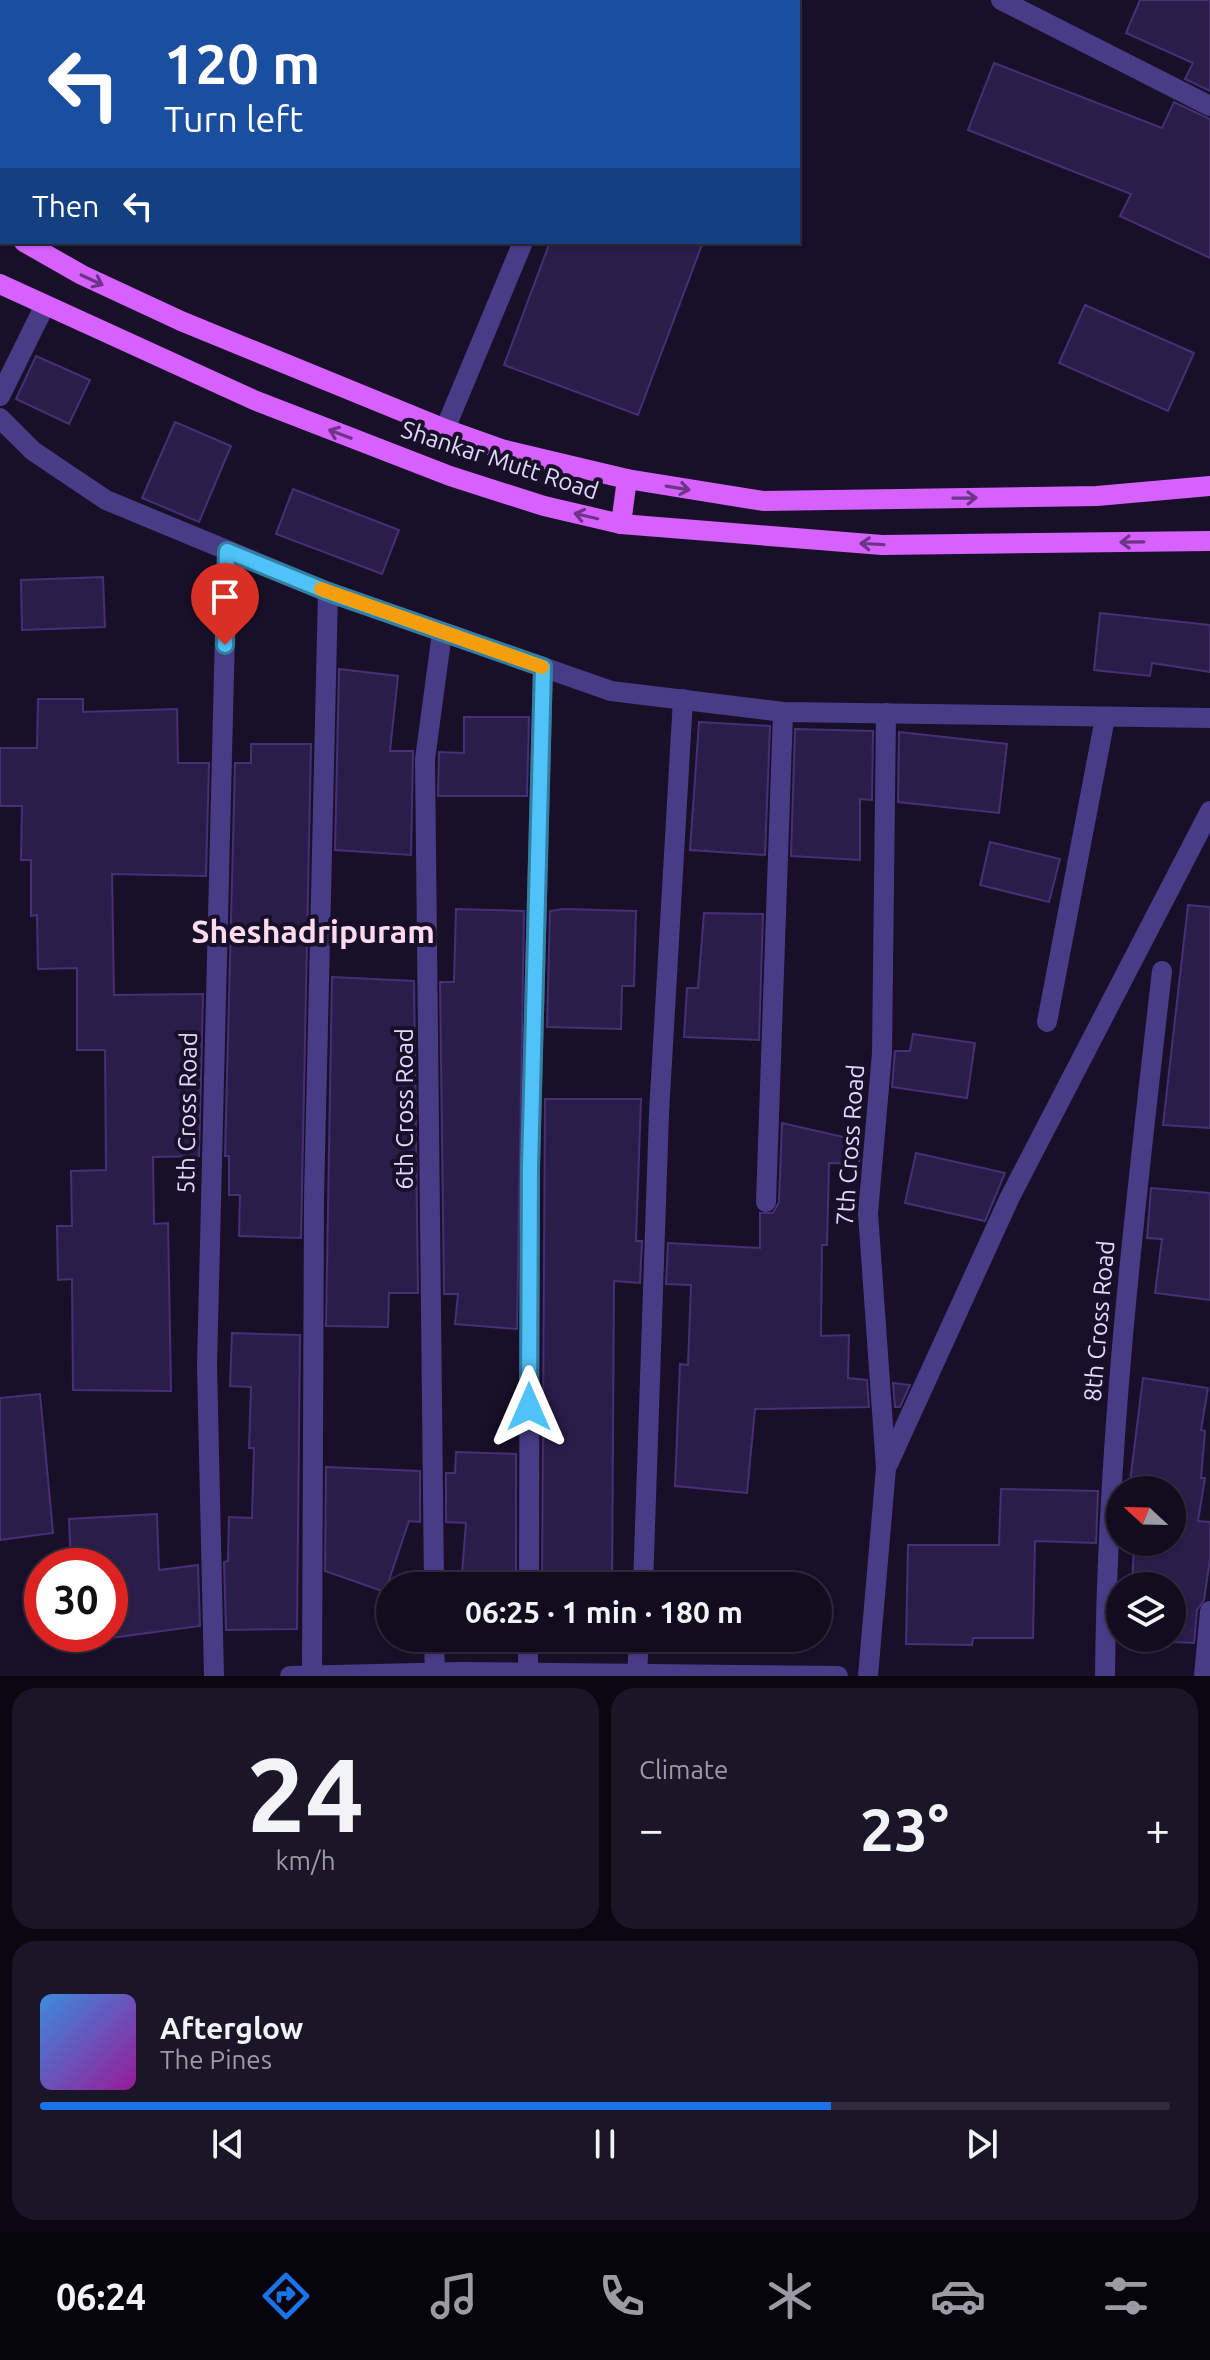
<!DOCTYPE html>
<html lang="en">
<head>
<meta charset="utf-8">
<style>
	body { margin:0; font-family:Ubuntu,sans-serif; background:#1b1528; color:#f1f3f6; height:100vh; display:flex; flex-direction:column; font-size:30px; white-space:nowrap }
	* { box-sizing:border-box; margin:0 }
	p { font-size:26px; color:#9c9ba4 }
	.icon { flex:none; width:44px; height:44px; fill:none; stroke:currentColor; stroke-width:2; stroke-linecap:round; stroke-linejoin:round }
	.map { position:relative; height:1676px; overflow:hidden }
	.sheet { display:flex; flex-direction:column; gap:12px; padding:12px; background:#0a0711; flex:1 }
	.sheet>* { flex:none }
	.guide { position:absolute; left:0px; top:0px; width:800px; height:244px; box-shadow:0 2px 6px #0004,0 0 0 2px #312c3d; background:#1a4fa0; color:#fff; overflow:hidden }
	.needle { width:52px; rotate:292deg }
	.buttons { position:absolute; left:1106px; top:1476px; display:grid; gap:16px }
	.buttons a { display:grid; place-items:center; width:80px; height:80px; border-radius:50%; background:#120c1f; box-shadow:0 2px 6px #0004,0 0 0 2px #312c3d; font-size:40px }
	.speed { position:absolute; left:24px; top:1548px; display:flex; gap:16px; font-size:40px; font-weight:700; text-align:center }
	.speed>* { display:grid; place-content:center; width:104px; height:104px; border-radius:50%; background:#120c1f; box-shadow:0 2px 6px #0004,0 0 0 2px #312c3d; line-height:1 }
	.speed .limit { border:12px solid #d22; background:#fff; color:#111 }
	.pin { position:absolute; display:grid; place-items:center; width:68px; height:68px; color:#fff; margin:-82px -34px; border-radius:50% 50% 50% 0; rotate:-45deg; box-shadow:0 0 8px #0007 }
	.pin .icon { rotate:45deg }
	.me { position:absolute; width:88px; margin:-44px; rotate:0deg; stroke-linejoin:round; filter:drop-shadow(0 0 6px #0008) }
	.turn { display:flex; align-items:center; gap:28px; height:168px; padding:0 32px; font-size:36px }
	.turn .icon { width:104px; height:104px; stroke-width:2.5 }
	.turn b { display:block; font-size:56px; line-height:68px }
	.then { display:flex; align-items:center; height:76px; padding:0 32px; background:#0003; gap:16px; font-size:30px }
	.big { font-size:60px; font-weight:600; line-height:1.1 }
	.sheet .tile { flex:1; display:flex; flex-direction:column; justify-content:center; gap:12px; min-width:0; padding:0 28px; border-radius:24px; background:#1b1528 }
	.sheet .dial { align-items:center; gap:0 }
	.dial b { font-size:104px; line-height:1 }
	.song { display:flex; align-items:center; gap:24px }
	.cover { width:96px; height:96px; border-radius:12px; background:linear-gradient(135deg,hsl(210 70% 55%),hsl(300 70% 35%)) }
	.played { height:8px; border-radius:4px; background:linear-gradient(90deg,#1a73e8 70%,#312c3d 70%) }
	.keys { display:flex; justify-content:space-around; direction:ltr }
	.heat { display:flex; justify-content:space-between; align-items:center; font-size:44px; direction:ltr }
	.sheet .tiles { flex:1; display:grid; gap:12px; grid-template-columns:1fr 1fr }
	.tile:last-child { grid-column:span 2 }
	.trip { position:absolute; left:376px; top:1572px; width:456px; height:80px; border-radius:40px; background:#120c1f; box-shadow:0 2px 6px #0004,0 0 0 2px #312c3d; font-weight:600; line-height:80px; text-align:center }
	.tab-bar { display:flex; height:128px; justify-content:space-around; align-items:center; background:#07050c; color:#9c9ba4 }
	.tab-bar .icon { width:56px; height:56px }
	.tab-bar .on { color:#1a73e8 }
	.tab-bar b { font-size:36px; color:#f1f3f6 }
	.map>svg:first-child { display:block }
	.building { fill:#2b1d4a; stroke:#462f75; stroke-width:2 }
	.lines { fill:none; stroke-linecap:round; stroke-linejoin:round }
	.service { stroke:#483c87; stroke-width:20 }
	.minor { stroke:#483c87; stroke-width:20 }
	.primary { stroke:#d661fe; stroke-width:20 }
	.oneway { stroke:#6d3489 }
	.route-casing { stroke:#337fa1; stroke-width:20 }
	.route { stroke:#4fc3f7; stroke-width:14 }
	.slow { stroke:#f59e0b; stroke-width:14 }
	.labels { text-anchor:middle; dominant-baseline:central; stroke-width:8; stroke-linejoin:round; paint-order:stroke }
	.street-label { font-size:24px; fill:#e2d9ff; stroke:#181029 }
	.district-label { font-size:32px; font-weight:bold; fill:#ffdbed; stroke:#181029 }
</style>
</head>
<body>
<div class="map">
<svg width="1210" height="1676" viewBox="0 0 1210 1676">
	<rect width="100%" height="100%" fill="#181029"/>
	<g class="building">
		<path d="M 1140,0 L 1210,0 L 1210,91 L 1185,79 L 1193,63 L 1126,33 Z"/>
		<path d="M 994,63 L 1162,128 L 1174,102 L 1210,119 L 1210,258 L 1120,216 L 1131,194 L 968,130 Z"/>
		<path d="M 550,242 L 703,242 L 638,415 L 504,365 Z"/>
		<path d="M 1085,305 L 1194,353 L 1168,411 L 1059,363 Z"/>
		<path d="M 36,356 L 90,380 L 69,424 L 16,399 Z"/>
		<path d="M 175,422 L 231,446 L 199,522 L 142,498 Z"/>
		<path d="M 293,489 L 399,530 L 382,574 L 276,534 Z"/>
		<path d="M 103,577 L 105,627 L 22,630 L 21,580 Z"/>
		<path d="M 1100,613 L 1210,625 L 1210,672 L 1152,663 L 1150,676 L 1094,670 Z"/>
		<path d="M 339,669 L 398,676 L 390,751 L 413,751 L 411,855 L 335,850 Z"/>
		<path d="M 38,699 L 83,699 L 83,712 L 177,709 L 178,763 L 209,763 L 206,876 L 112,874 L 114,995 L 203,994 L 199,1156 L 153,1157 L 154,1224 L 168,1223 L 171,1391 L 73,1390 L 72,1279 L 58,1280 L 57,1226 L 72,1226 L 71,1171 L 106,1170 L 105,1050 L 77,1050 L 77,968 L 38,969 L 37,915 L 31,916 L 31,860 L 21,860 L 22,806 L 0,806 L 0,748 L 37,748 Z"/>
		<path d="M 464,717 L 529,717 L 527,796 L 438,796 L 439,752 L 464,753 Z"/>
		<path d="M 699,722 L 770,726 L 765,855 L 690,850 Z"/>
		<path d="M 795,729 L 873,731 L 872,800 L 860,799 L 860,860 L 791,856 Z"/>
		<path d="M 899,732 L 1007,744 L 999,813 L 898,802 Z"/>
		<path d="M 251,744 L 311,744 L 301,1238 L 239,1236 L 240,1195 L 229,1195 L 229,1156 L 225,1156 L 235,763 L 251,763 Z"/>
		<path d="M 990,842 L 1060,859 L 1049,902 L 980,885 Z"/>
		<path d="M 1188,905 L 1210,907 L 1210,1128 L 1163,1125 Z"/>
		<path d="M 456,909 L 524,911 L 517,1329 L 455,1324 L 458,1294 L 444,1294 L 440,982 L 454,982 Z"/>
		<path d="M 563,909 L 636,911 L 634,986 L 622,986 L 621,1029 L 547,1027 L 550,911 Z"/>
		<path d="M 704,913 L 763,914 L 759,1040 L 684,1037 L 687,988 L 698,988 Z"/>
		<path d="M 332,977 L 414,981 L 418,1293 L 389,1293 L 388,1327 L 326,1326 Z"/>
		<path d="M 913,1034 L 975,1043 L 967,1098 L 892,1087 L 895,1051 L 910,1051 Z"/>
		<path d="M 545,1099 L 641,1099 L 636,1241 L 642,1241 L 640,1283 L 614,1281 L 612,1586 L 542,1586 Z"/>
		<path d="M 782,1123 L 861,1141 L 859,1164 L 829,1163 L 827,1245 L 822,1245 L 821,1336 L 849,1335 L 848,1378 L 867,1380 L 869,1407 L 755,1409 L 747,1493 L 675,1486 L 680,1364 L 688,1365 L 691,1285 L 666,1284 L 668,1243 L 760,1248 L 760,1213 L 773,1213 L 779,1202 Z"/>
		<path d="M 916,1153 L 1005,1173 L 985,1221 L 905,1203 Z"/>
		<path d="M 1151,1188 L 1210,1193 L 1210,1300 L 1155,1293 L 1162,1239 L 1147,1238 Z"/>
		<path d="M 232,1333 L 300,1335 L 297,1629 L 226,1630 L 224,1562 L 228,1561 L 229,1517 L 252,1518 L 254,1448 L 249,1448 L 251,1387 L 230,1386 Z"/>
		<path d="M 1143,1378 L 1208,1388 L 1201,1430 L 1205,1431 L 1201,1478 L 1205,1478 L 1198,1521 L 1210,1522 L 1210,1559 L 1204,1600 L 1197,1610 L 1194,1643 L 1129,1640 L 1172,1638 L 1172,1586 L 1132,1586 L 1134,1544 L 1122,1544 L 1172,1542 L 1172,1490 L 1129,1490 Z"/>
		<path d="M 893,1383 L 910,1385 L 900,1407 L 895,1407 Z"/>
		<path d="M 40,1394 L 53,1533 L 0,1540 L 0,1398 Z"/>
		<path d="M 456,1452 L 516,1454 L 516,1586 L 461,1586 L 466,1523 L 446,1522 L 446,1473 L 455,1473 Z"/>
		<path d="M 326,1467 L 420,1471 L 420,1522 L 409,1521 L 385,1592 L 325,1571 Z"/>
		<path d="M 1001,1489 L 1098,1491 L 1096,1543 L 1035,1541 L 1033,1638 L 973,1638 L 972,1645 L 906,1644 L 908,1545 L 999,1545 Z"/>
		<path d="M 157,1514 L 159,1570 L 198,1565 L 200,1626 L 110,1638 L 110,1566 L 71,1566 L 69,1519 Z"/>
		<path d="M 541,1638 L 611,1638 L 611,1642 L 541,1640 Z"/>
	</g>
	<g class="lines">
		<g class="service">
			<path d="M 1001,0 L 1210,106"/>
			<path d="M 44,2 L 44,0"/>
			<path d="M 679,2 L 684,0"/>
			<path d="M 0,106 L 2,101"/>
			<path d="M 445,429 L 523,242"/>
		</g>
		<g class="minor">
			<path d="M 0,396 L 44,307"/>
			<path d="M 0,418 L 33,451 L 106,500 L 328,592 L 611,691 L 783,712 L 1210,718"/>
			<path d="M 1047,1022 L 1105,718"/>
			<path d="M 766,1202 L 783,712"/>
			<path d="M 888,1464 L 1010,1197 L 1210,811"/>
			<path d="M 434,1586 L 425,759 L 442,633"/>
			<path d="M 529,1586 L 530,1168 L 543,667"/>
			<path d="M 643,1586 L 659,1113 L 683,699"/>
			<path d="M 434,1638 L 435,1676"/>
			<path d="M 214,1676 L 207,1365 L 227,551"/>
			<path d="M 290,1676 L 462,1672 L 838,1676"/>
			<path d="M 312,1676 L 314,1198 L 328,592"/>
			<path d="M 528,1676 L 528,1638"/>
			<path d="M 637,1676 L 639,1638"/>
			<path d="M 868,1676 L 886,1468 L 868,1213 L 882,1053 L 886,713"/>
			<path d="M 1105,1676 C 1107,1440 1135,1206 1162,971"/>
			<path d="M 1204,1676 L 1210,1611"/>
		</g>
		<g class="primary">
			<path d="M 0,226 L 2,228"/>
			<path d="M 24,242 L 82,275 L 181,321 L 445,429 L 501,449 L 627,479 L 763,501 L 1097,496 L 1210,486"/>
			<path d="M 0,284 L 254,400 L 450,476 L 544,506 L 621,524 L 882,545 L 1210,541"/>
			<path d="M 621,524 L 627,479"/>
		</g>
	</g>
	<defs><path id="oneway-shaft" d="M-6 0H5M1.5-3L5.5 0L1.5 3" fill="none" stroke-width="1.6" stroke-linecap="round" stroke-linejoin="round" transform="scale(2)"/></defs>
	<g class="oneway">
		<use href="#oneway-shaft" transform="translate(92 280) rotate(25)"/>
		<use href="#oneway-shaft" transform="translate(340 434) rotate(-159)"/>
		<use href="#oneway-shaft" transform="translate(678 488) rotate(9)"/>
		<use href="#oneway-shaft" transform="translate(965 498) rotate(-1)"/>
		<use href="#oneway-shaft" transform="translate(586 516) rotate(-167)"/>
		<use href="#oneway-shaft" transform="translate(1132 542) rotate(179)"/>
		<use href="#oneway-shaft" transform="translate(872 544) rotate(-177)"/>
	</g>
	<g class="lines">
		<defs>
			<path id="route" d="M 225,645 L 227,551 L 328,592 L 543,667 L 530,1168 L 529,1407"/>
		</defs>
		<use href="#route" class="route-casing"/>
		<use href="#route" class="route"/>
		<path class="slow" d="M 321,589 L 542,667"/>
	</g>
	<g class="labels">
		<g class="street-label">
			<text transform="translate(500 460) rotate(18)">Shankar Mutt Road</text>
			<text transform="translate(404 1109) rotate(-90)">6th Cross Road</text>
			<text transform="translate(187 1113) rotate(-89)">5th Cross Road</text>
			<text transform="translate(850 1145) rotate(-86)">7th Cross Road</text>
			<text transform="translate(1099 1321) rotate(-85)">8th Cross Road</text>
		</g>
		<g class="district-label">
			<text x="313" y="931">Sheshadripuram</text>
		</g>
	</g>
</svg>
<div class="buttons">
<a><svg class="needle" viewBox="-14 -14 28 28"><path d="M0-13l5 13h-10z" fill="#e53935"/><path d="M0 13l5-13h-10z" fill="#9c9ba4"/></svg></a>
<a><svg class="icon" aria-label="layers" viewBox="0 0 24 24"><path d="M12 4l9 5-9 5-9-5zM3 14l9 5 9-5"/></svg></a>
</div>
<div class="speed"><div class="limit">30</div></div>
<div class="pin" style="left:225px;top:645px;background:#d93025"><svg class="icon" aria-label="arrive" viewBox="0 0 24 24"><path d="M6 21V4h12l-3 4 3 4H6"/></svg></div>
<svg class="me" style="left:529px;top:1407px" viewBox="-20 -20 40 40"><path d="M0-17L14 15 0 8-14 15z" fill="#4fc3f7" stroke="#fff" stroke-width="4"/></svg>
<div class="trip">06:25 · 1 min · 180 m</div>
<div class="guide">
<div class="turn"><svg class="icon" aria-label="left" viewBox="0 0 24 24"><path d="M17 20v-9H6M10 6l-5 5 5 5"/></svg><div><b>120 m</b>Turn left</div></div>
<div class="then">Then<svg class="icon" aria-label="left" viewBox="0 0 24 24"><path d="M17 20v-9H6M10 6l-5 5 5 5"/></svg></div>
</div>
</div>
<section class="sheet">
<div class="tiles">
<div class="tile dial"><b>24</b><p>km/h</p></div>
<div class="tile"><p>Climate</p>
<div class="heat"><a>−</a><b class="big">23°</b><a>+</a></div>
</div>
<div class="tile">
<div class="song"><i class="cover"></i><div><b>Afterglow</b><p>The Pines</p></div></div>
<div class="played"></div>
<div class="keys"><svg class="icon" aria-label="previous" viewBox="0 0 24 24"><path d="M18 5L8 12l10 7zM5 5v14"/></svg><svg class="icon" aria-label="pause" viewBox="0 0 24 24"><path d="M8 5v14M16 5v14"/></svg><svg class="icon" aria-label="next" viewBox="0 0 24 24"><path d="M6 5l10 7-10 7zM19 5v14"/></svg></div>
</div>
</div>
</section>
<nav class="tab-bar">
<b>06:24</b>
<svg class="icon on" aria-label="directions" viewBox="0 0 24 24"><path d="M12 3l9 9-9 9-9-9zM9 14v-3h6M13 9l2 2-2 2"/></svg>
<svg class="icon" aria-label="music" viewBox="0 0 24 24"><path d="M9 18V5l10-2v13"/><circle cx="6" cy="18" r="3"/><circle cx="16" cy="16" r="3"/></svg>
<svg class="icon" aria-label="phone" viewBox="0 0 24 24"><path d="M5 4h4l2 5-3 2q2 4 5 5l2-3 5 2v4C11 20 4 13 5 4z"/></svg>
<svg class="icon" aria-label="climate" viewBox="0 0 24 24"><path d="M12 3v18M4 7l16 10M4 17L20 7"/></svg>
<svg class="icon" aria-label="car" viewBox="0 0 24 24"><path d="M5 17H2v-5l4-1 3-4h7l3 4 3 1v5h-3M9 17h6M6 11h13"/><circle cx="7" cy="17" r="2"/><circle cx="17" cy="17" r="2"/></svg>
<svg class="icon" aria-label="filters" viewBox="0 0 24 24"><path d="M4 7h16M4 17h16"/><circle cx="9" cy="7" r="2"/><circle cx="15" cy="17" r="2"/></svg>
</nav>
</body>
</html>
